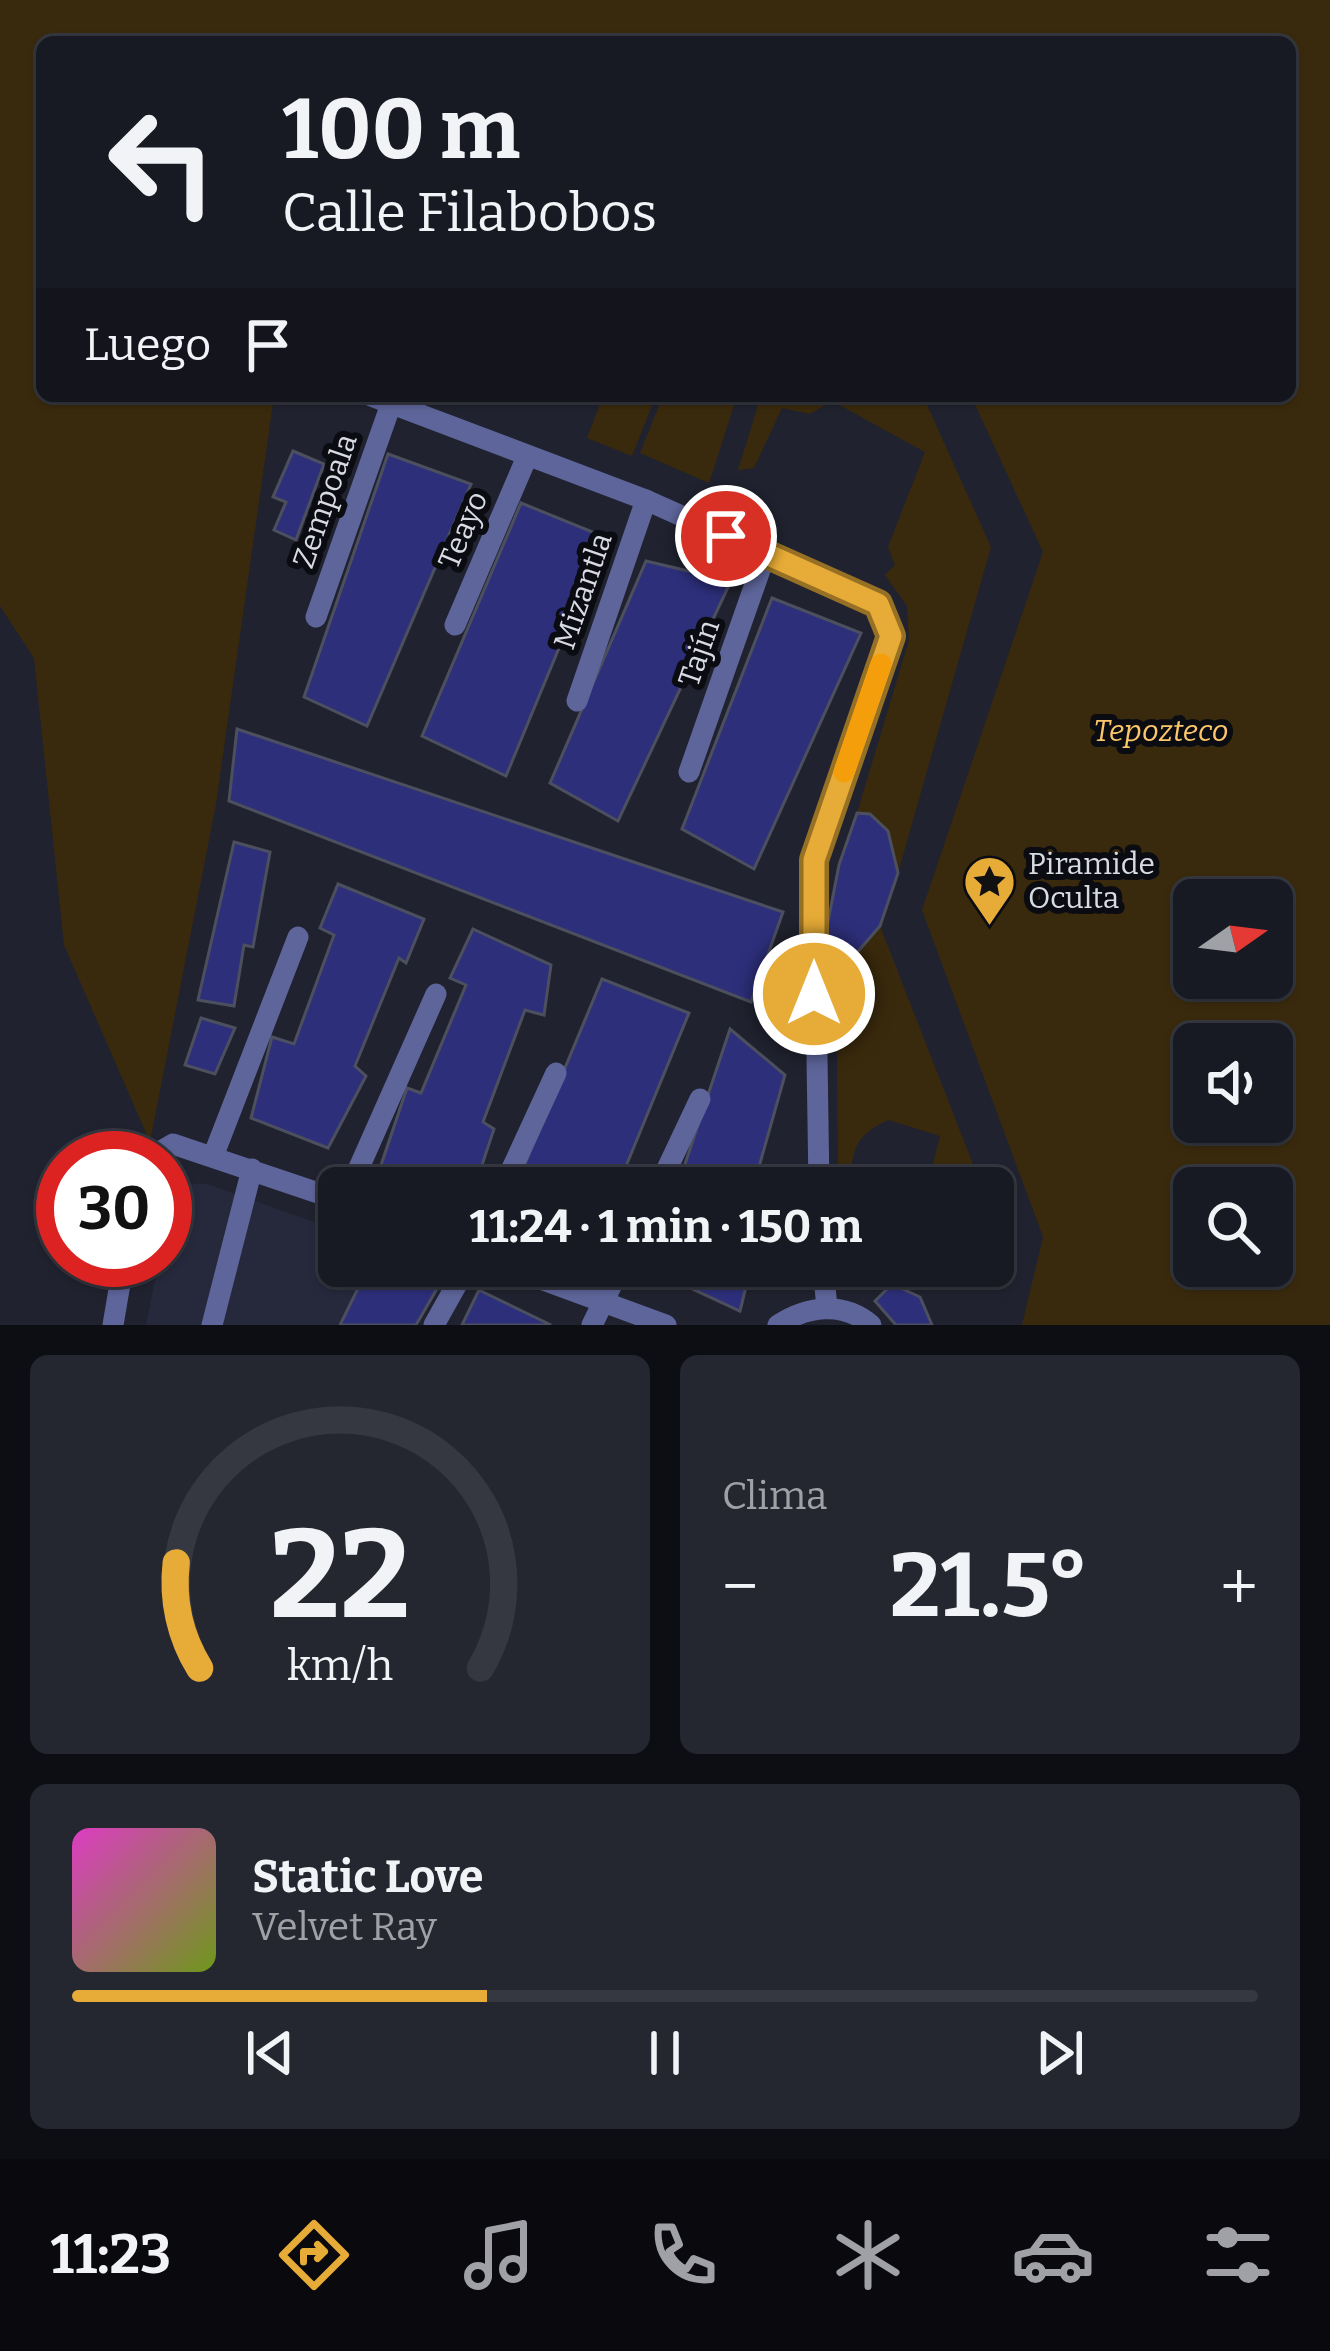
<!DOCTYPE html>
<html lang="es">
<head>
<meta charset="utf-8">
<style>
	body { margin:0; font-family:Bitter,serif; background:#252730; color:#f1f3f6; height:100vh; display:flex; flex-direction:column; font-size:45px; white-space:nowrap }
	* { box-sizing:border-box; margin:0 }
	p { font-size:39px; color:#9fa1a6 }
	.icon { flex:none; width:66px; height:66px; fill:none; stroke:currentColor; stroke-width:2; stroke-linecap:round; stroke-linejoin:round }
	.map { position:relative; height:1325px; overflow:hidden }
	.side { display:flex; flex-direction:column; gap:30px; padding:30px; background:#0d0e13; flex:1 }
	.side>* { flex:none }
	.hud { position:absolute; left:36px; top:36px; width:1260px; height:366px; border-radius:18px; box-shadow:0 3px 9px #0004,0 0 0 3px #363841; background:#181a23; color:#f1f3f6; overflow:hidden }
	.needle { width:78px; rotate:76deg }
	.controls { position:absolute; left:1173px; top:879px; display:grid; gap:24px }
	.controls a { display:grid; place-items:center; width:120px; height:120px; border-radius:18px; background:#181a23; box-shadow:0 3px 9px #0004,0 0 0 3px #363841; font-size:60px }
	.speed { position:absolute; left:36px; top:1131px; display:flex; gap:24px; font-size:60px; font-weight:700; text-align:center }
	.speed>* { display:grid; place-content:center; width:156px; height:156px; border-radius:50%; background:#181a23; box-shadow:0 3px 9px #0004,0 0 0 3px #363841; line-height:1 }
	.speed .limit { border:18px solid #d22; background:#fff; color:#111 }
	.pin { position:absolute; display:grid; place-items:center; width:102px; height:102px; color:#fff; margin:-51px; border:6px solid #fff; border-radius:50%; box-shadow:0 3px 12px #0007 }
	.me { position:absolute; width:132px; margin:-66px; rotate:0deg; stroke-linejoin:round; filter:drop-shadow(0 0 9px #0008) }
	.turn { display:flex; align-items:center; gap:42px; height:252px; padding:0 48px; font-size:54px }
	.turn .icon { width:156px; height:156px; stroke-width:2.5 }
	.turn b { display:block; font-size:84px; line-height:102px }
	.then { display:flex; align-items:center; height:114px; padding:0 48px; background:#0003; gap:24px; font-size:45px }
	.big { font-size:90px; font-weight:700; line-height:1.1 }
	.side .widget { flex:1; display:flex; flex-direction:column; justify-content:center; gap:18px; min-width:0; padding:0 42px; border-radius:18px; background:#252730 }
	.side .dial { align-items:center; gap:0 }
	.dial svg { height:312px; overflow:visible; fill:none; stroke:#363841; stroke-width:7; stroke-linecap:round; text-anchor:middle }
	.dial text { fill:#f1f3f6; stroke:none }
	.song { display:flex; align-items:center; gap:36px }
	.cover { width:144px; height:144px; border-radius:18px; background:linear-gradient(135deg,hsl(310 70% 55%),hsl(80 70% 35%)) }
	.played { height:12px; border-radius:6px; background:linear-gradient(90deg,#e7ac37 35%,#363841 35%) }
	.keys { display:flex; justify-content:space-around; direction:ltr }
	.heat { display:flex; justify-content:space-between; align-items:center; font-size:66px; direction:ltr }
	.side .tiles { flex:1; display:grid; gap:30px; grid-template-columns:1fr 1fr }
	.widget:last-child { grid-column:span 2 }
	.trip { position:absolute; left:318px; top:1167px; width:696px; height:120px; border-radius:18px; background:#181a23; box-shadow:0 3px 9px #0004,0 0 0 3px #363841; font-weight:700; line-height:120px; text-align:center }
	.tabs { display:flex; height:192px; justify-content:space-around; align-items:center; background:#0a0a0e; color:#9fa1a6 }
	.tabs .icon { width:84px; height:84px }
	.tabs .on { color:#e7ac37 }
	.tabs b { font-size:54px; color:#f1f3f6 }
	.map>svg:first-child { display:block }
	.built { fill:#26293c }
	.green { fill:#3a2a0d; fill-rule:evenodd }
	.building { fill:#2d2f7b; stroke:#4c4f5d; stroke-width:3 }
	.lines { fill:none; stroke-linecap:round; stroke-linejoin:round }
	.minor { stroke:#5d659a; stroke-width:21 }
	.route-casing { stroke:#967024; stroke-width:30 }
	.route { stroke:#e7ac37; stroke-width:21 }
	.slow { stroke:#f59e0b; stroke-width:21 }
	.labels { text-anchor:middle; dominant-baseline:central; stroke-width:12; stroke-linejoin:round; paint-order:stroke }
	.street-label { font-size:30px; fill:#d9dbe3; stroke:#0b0c12 }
	.park-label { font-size:30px; font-style:italic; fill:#fcc76b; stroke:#0b0c12 }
	.poi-label { font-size:30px; fill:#d9dbe3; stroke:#0b0c12; text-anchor:start }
</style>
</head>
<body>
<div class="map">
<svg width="1330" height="1325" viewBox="0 0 1330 1325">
	<rect width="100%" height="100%" fill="#20222f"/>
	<path class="built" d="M 174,1183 L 207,1184 L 339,1231 L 339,1266 L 369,1266 L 340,1325 L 146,1325 L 159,1260 L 165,1260 Z"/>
	<g class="green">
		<path d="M 0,0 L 1330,0 L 1330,1325 L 1022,1325 L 1043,1237 L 922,910 L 1043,552 L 971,396 L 1290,396 L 1290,42 L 42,42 L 42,396 L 274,396 L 216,804 L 150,1142 L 64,945 L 34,658 L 0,606 ZM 1272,900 L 1272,978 L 1194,978 L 1194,900 ZM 1272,1044 L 1272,1122 L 1194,1122 L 1194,1044 ZM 1272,1188 L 1272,1266 L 1194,1266 L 1194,1188 Z"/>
		<path d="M 603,396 L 638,396 L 653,403 L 632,456 L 587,438 Z"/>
		<path d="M 663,396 L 737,396 L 709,483 L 640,453 Z"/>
		<path d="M 761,396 L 923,396 L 991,547 L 898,873 C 892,847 889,816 857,813 L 909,640 L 907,606 L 885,575 L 895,565 L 888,547 L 925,452 L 832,401 L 810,414 L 782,408 L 754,468 L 738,470 Z"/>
		<path d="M 880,926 L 976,1172 L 933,1164 L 940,1136 L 889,1120 C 853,1135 852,1152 850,1188 L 838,1188 L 837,1048 L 848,977 L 823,956 L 824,942 Z"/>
	</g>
	<g class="building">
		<path d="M 293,451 L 324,464 L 296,540 L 274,530 L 286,502 L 273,497 Z"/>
		<path d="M 388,454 L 471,484 L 367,726 L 304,697 Z"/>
		<path d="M 521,503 L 605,537 L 506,776 L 422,736 Z"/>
		<path d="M 646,561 L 731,581 L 618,821 L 550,783 Z"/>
		<path d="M 772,598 L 861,633 L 754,869 L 682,829 Z"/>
		<path d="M 237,729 L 783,912 L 751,1002 L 229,801 Z"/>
		<path d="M 857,813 L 870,814 L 888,831 L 898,873 L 880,926 L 855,955 L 824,942 L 839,865 Z"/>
		<path d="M 234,842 L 270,852 L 253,947 L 244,945 L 234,1006 L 198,1000 Z"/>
		<path d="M 338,884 L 424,919 L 406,963 L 399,958 L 355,1066 L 366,1076 L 328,1148 L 251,1118 L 272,1037 L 294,1044 L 334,935 L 320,928 Z"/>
		<path d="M 473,929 L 551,965 L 544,1015 L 525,1010 L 483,1122 L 494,1129 L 479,1174 L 466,1174 L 461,1188 L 422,1188 L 379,1171 L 407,1088 L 421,1093 L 466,985 L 450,978 Z"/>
		<path d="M 602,979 L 689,1013 L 617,1188 L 515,1188 Z"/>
		<path d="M 201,1018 L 235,1028 L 215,1074 L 185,1065 Z"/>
		<path d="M 730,1029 L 785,1075 L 753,1188 L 677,1188 Z"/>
		<path d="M 369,1266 L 407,1266 L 438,1287 L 416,1325 L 340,1325 Z"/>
		<path d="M 643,1266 L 751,1266 L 740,1311 Z"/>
		<path d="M 892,1284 L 920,1297 L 932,1325 L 896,1325 L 875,1301 Z"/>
		<path d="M 479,1290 L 551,1325 L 462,1325 Z"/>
	</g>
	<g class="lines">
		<g class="minor">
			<path d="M 371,396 L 646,500 L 878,604 L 891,636 L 814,860 L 819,1188"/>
			<path d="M 316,617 L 391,404"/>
			<path d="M 455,625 L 526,459"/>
			<path d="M 577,701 L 646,500"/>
			<path d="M 689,772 L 766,553"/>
			<path d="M 214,1154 L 298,937"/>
			<path d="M 149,1158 L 173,1144 L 339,1200"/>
			<path d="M 350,1188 L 436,994"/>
			<path d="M 503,1188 L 556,1073"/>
			<path d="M 658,1188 L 700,1099"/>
			<path d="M 505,1266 L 666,1325"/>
			<path d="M 823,1266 L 827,1308"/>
			<path d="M 113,1325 L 124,1260"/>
			<path d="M 212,1325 L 252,1169"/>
			<path d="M 434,1325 L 467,1266"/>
			<path d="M 592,1325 L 621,1266"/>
			<path d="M 778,1325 C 807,1306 843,1301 871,1325"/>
		</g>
	</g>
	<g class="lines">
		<defs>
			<path id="route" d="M 726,536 L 878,604 L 891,636 L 814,860 L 814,994"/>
		</defs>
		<use href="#route" class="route-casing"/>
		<use href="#route" class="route"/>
		<path class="slow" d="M 844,772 L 881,664"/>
	</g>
	<defs>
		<symbol id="sight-pin" viewBox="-11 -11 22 30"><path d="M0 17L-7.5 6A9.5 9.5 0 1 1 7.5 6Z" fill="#e7ac37" stroke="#0b0c12"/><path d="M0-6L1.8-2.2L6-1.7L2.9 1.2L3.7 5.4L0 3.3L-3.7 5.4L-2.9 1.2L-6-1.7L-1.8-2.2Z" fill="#111"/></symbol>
	</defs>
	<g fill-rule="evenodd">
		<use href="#sight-pin" x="960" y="852" width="59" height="81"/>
	</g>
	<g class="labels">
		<g class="street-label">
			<text transform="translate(325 501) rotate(-71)">Zempoala</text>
			<text transform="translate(463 530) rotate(-67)">Teayo</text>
			<text transform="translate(583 591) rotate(-71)">Mizantla</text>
			<text transform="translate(699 653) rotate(-71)">Tajín</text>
		</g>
		<g class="park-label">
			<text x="1161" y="731">Tepozteco</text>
		</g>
		<g class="poi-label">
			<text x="1028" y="864">Piramide<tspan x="1028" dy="34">Oculta</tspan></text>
		</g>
	</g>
</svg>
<div class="controls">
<a><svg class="needle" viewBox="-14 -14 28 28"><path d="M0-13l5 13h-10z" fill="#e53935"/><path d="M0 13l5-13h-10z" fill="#9fa1a6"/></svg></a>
<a><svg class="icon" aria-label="sound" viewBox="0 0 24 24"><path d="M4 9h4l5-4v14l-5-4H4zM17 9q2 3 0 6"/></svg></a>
<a><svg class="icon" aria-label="search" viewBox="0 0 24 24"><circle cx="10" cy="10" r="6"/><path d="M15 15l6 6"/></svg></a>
</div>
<div class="speed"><div class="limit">30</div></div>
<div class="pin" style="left:726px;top:536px;background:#d93025"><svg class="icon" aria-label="arrive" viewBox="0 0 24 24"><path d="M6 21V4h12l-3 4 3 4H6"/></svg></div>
<svg class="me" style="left:814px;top:994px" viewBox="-20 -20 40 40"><circle r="17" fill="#e7ac37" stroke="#fff" stroke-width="3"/><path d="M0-11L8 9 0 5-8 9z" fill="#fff"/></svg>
<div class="trip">11:24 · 1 min · 150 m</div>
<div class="hud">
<div class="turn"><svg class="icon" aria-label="left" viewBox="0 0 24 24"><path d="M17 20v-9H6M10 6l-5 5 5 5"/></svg><div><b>100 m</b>Calle Filabobos</div></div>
<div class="then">Luego<svg class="icon" aria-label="arrive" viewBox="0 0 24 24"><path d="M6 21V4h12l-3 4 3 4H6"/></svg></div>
</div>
</div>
<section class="side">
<div class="tiles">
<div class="widget dial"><svg viewBox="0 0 100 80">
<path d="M14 69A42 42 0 1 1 86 69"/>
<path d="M14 69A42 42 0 0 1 8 42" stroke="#e7ac37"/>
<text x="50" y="56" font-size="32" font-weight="700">22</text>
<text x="50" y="72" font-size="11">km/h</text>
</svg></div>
<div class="widget"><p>Clima</p>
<div class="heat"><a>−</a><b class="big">21.5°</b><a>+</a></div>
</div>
<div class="widget">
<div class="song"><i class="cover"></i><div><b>Static Love</b><p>Velvet Ray</p></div></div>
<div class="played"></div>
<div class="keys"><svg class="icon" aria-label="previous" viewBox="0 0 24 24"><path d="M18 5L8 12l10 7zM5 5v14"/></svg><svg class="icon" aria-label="pause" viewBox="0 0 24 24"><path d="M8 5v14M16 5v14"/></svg><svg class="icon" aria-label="next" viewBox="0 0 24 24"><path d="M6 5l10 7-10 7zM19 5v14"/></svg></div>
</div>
</div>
</section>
<nav class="tabs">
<b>11:23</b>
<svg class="icon on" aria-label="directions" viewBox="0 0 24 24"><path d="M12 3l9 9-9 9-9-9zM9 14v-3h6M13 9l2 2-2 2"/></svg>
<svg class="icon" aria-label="music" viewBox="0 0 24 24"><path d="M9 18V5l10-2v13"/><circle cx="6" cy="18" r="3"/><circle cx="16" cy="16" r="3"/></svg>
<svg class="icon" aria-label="phone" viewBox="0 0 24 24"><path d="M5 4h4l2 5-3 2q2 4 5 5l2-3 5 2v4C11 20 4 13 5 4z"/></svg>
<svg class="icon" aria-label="climate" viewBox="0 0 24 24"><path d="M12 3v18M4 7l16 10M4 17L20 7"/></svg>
<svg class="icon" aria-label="car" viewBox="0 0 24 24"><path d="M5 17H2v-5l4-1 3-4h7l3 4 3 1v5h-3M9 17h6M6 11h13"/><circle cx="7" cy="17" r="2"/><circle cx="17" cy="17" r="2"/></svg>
<svg class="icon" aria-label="filters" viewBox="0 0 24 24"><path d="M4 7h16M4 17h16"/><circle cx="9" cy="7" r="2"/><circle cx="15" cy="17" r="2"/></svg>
</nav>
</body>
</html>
